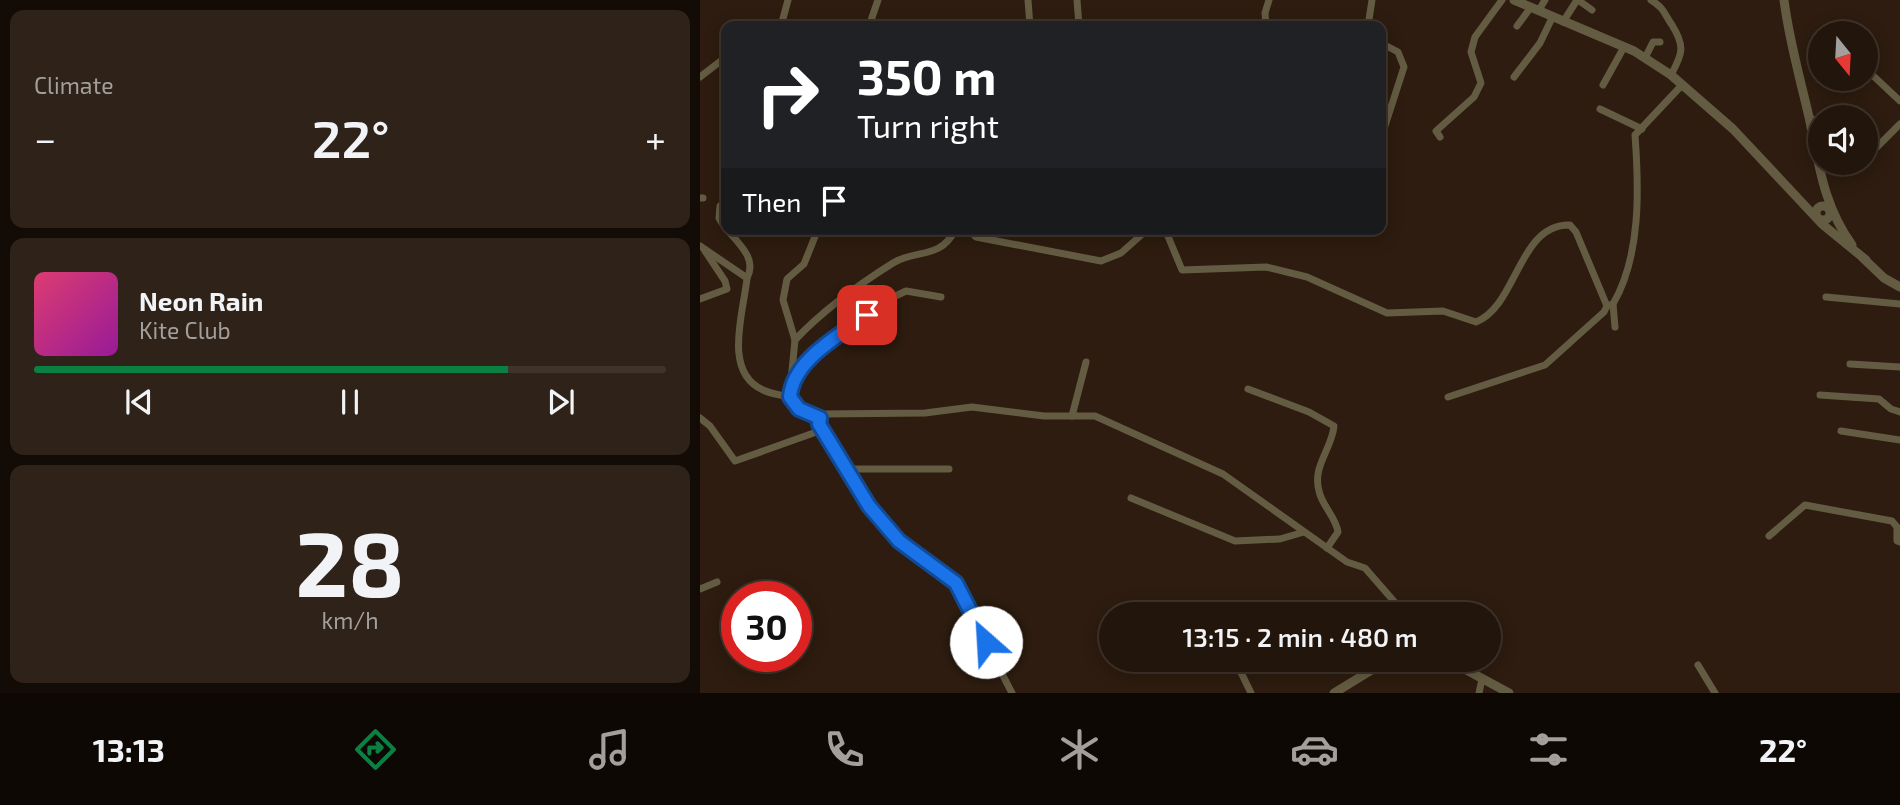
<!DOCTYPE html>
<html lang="en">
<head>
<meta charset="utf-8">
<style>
	body { margin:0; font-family:"Exo 2",sans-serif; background:#2e2219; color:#f1f3f6; height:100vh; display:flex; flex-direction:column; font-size:26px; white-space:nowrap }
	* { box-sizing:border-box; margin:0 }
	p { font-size:23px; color:#a29f9d }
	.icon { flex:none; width:38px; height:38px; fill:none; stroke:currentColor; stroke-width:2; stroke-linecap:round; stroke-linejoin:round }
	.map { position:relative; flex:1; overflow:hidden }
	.sheet { display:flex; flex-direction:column; gap:10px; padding:10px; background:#130c06; width:700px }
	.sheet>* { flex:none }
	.banner { position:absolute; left:21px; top:21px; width:665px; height:214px; border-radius:14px; box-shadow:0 4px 18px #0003,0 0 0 2px #3f342c; background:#202124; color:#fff; overflow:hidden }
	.needle { width:46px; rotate:162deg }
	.buttons { position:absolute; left:1108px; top:21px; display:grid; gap:14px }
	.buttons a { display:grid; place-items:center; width:70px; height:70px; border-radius:50%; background:#22150b; box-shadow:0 4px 18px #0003,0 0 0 2px #3f342c; font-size:35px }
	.speed { position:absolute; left:21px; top:581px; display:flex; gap:14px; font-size:35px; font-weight:700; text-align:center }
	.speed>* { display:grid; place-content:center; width:91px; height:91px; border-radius:50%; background:#22150b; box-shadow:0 4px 18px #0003,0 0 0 2px #3f342c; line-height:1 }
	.speed .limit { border:10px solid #d22; background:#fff; color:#111 }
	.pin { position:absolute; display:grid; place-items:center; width:60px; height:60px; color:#fff; margin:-30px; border-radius:14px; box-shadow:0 4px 10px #0006 }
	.me { position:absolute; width:77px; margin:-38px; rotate:334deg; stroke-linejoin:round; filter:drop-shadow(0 0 5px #0008) }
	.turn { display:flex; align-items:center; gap:24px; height:147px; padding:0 21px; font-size:32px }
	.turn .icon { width:91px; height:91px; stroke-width:2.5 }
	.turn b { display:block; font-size:49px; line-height:60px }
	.then { display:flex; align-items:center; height:66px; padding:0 21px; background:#0003; gap:14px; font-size:26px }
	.big { font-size:52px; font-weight:600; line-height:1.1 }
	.sheet .card { flex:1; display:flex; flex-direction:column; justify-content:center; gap:10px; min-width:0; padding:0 24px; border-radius:14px; background:#2e2219 }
	.sheet .dial { align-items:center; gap:0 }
	.dial b { font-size:91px; line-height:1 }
	.song { display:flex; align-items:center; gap:21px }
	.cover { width:84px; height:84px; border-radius:10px; background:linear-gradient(135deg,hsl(340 70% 55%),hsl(300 70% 35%)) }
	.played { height:7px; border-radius:4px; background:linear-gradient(90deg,#0b8043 75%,#3f342c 75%) }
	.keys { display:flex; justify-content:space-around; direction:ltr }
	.heat { display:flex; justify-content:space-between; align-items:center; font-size:38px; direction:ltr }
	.trip { position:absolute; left:399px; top:602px; width:402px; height:70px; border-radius:35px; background:#22150b; box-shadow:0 4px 18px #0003,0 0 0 2px #3f342c; font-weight:600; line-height:70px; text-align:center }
	.tabs { display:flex; height:112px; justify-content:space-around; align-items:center; background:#0e0804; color:#a29f9d }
	.tabs .icon { width:49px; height:49px }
	.tabs .active { color:#0b8043 }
	.tabs b { font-size:32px; color:#f1f3f6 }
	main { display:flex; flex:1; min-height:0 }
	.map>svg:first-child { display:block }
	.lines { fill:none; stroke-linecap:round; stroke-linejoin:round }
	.minor { stroke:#645c42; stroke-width:7 }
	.tertiary { stroke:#645c42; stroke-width:9 }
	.route-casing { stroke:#114b97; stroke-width:18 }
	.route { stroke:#1a73e8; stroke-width:12 }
</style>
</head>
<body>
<main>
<section class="sheet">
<div class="card"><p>Climate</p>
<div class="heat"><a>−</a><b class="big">22°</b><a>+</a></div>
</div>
<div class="card">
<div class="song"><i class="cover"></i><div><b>Neon Rain</b><p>Kite Club</p></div></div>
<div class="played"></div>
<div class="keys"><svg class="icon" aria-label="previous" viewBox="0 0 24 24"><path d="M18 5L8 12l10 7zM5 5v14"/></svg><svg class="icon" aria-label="pause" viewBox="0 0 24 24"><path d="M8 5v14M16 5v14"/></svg><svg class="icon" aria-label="next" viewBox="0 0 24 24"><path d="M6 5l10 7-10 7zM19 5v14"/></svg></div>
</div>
<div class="card dial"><b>28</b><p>km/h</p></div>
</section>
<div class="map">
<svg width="1200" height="693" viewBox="0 0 1200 693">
	<rect width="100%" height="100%" fill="#2d1c0f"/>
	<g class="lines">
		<g class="minor">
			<path d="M 328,0 L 330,26"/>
			<path d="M 377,0 L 379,26"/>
			<path d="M 878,0 L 892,10"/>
			<path d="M 951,0 C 965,9 963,12 972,25 C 985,46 983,53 971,75"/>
			<path d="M 839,10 L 845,0"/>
			<path d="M 863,22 L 877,0"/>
			<path d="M 81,26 L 88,0"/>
			<path d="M 169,26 L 178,0"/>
			<path d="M 566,26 L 565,13 L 569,0"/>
			<path d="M 668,26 L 672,0"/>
			<path d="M 817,26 L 831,7"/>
			<path d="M 681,43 L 698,52 L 704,67 L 683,132"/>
			<path d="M 945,58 L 953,42 L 960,42"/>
			<path d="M 1166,69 L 1200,101"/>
			<path d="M 0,77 L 26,57"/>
			<path d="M 814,77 L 840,43 L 853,16"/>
			<path d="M 903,85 L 924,47"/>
			<path d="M 900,109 L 942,129"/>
			<path d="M 1109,117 L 1120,124"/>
			<path d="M 740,137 L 736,131 L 774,97 L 781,83 L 771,52 L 775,37 L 802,0"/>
			<path d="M 1166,150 L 1177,147 L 1200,124"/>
			<path d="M 0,198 L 3,198"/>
			<path d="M 25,201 L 20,206 L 19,218 C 28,237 60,254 47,278"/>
			<path d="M 268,229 L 276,237 L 401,261 L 421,253 L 448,229"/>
			<path d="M 465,229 L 482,270 L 566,267 L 607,277 L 687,313 L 743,311 L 776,322 C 818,305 818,224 870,225 L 876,232 L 907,306"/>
			<path d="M 0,246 L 47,278 C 44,311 22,372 63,390 C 71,394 81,395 90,397 L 99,409 L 120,418"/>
			<path d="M 1126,297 L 1200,304"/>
			<path d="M 0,299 L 27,289 L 25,281 L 5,251"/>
			<path d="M 913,304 L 915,327"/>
			<path d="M 95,340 C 123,310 158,285 193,263 C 217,248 239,261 256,229"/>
			<path d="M 1150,364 L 1200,367"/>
			<path d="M 548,389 L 609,412 L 634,426 C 632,449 612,466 619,491 C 622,506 636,517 638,532 L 627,548"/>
			<path d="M 90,391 L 95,340 L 83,300 L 87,279 L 104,264 L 118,229"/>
			<path d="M 90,393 L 104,367 L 122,345 L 183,302 L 206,291 L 241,297"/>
			<path d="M 1120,395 L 1179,399 L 1191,409 L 1200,412"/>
			<path d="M 748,397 L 845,365 L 904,312 L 907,306 L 913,304 C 941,256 939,189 935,135 L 982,85"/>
			<path d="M 372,416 L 386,362"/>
			<path d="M 0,418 L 10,426 L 35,461 L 122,430"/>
			<path d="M 120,418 L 123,414 L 225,413 L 272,407 L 344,416 L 395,416 L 523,474 L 647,562 L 665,568 L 705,614"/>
			<path d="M 120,418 L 119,424 L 169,506 L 199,541 L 255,583 L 312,693"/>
			<path d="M 1141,431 L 1200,440"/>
			<path d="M 147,469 L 249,469"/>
			<path d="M 431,498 L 535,541 L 580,539 L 604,532"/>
			<path d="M 1069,536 L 1105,505 L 1192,521 L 1197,527 L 1197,541 L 1200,542"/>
			<path d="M 0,589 L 17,582"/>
			<path d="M 535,660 L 551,693"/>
			<path d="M 998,665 L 1015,693"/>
			<path d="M 779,693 L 782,679"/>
		</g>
		<g class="tertiary">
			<path d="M 814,0 L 934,51 L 971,75 L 1033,129 L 1122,224 L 1166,260"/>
			<path d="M 1084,0 C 1089,40 1100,78 1109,117 C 1119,164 1123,205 1152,245"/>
			<circle cx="1123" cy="213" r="7"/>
			<path d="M 1163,258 L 1184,278 L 1200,287"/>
			<path d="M 748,660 L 809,693"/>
			<path d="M 634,693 L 688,660"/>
		</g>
	</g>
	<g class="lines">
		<defs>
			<path id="route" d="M 167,315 C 141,335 93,359 90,397 L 99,409 L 120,418 L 119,424 L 169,506 L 199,541 L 256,583 L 286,642"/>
		</defs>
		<use href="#route" class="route-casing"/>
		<use href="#route" class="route"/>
	</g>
</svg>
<div class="buttons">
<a><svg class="needle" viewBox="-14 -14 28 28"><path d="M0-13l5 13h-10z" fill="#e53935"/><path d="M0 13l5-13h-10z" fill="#a29f9d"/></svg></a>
<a><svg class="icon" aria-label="sound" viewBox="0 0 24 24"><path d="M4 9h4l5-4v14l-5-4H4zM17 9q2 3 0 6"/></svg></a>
</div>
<div class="speed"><div class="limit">30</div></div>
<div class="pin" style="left:167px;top:315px;background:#d93025"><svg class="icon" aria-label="arrive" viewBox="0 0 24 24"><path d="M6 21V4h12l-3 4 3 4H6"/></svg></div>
<svg class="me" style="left:286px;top:642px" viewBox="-20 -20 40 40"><circle r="19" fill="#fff"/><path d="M0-13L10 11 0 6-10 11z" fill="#1a73e8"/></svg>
<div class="trip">13:15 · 2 min · 480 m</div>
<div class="banner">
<div class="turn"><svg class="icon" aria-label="right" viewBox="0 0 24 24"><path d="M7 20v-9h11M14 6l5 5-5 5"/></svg><div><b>350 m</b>Turn right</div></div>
<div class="then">Then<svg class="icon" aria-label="arrive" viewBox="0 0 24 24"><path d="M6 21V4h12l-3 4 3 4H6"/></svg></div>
</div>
</div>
</main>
<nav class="tabs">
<b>13:13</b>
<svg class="icon active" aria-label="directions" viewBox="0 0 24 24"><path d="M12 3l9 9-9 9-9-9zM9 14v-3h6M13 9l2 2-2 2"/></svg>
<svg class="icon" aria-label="music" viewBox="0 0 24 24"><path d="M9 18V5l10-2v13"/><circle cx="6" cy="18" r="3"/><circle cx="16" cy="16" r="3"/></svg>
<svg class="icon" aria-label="phone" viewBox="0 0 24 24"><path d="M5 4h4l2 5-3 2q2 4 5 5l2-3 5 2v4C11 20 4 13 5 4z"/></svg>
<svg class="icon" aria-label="climate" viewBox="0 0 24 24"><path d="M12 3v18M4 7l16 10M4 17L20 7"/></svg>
<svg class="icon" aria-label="car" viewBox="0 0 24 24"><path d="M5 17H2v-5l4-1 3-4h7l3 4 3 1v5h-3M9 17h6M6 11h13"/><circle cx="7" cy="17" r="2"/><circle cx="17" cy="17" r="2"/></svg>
<svg class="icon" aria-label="filters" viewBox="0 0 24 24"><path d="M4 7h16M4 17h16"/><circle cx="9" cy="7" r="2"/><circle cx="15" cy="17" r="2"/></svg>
<b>22°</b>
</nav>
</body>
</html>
